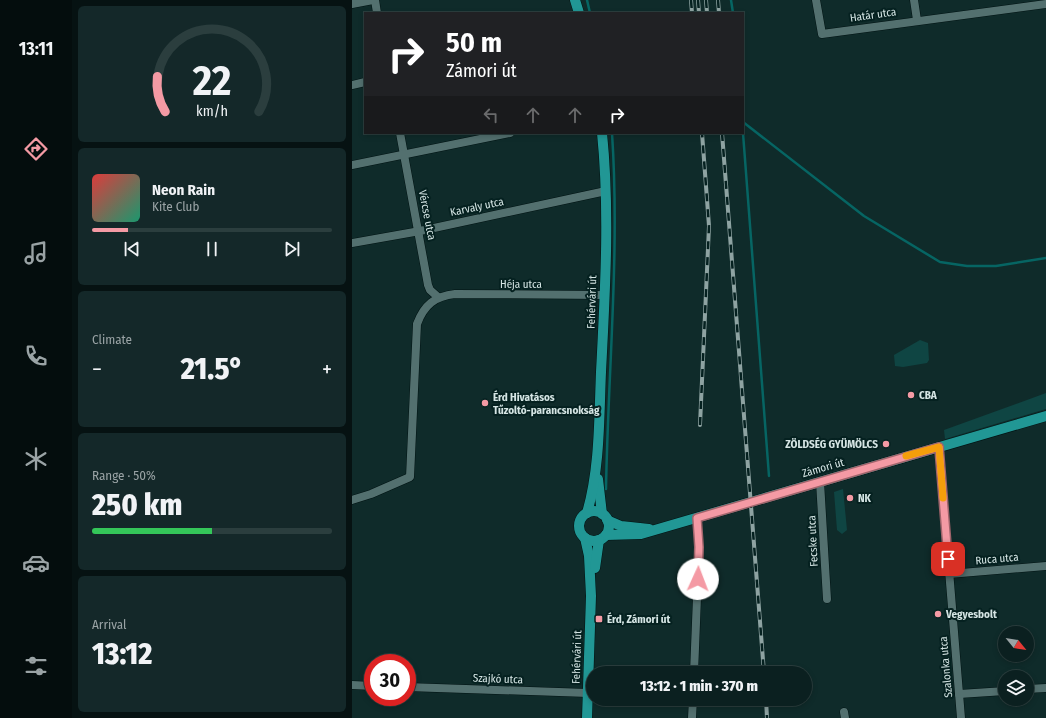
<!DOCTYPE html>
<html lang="en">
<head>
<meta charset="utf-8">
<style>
	body { margin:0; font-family:"Fira Sans Condensed",sans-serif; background:#142829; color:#f1f3f6; height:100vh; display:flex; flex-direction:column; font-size:15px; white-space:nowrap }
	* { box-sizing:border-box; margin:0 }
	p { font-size:13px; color:#9aa3a5 }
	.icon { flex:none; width:22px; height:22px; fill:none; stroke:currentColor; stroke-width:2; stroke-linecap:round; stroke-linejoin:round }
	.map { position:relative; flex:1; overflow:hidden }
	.details { display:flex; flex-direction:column; gap:6px; padding:6px; background:#061212; width:280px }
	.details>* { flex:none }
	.top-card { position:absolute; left:12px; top:12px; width:380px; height:122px; border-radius:0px; box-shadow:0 2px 6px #0003,0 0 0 1px #2b3e3e; background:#202124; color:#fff; overflow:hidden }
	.needle { width:26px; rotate:120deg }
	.buttons { position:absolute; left:646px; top:626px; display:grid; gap:8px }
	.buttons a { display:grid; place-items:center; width:36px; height:36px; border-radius:50%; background:#0b2020; box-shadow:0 2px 6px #0003,0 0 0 1px #2b3e3e; font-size:20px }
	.speed { position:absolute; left:12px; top:654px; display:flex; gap:8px; font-size:20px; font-weight:700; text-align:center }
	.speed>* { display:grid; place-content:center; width:52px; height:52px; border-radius:50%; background:#0b2020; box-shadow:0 2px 6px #0003,0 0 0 1px #2b3e3e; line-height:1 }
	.speed .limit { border:6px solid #d22; background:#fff; color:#111 }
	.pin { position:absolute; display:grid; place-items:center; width:34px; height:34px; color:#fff; margin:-17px; border-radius:8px; box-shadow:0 2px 6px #0006 }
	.me { position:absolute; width:44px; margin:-22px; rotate:2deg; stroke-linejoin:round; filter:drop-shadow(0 0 3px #0008) }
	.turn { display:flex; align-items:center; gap:14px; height:84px; padding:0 16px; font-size:18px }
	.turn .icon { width:52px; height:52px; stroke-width:2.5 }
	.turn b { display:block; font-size:28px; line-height:34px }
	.lanes { display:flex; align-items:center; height:38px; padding:0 16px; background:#0003; justify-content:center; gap:20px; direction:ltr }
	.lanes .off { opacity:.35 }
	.big { font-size:30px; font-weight:800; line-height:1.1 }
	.details .card { flex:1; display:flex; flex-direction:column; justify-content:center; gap:6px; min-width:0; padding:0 14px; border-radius:6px; background:#142829 }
	.details .dial { align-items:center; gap:0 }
	.dial svg { height:104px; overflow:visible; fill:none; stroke:#2b3e3e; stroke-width:7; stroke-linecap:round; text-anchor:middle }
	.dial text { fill:#f1f3f6; stroke:none }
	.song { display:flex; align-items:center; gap:12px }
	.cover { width:48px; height:48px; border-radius:6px; background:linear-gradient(135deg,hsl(0 70% 55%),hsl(160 70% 35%)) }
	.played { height:4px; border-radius:2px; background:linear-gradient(90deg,#f49aa4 15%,#2b3e3e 15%) }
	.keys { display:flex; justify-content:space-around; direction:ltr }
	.heat { display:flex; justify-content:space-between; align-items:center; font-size:22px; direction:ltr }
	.charge { height:6px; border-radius:3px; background:linear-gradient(90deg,#34c759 50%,#2b3e3e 0) }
	.trip { position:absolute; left:234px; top:666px; width:226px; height:40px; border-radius:20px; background:#0b2020; box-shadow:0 2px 6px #0003,0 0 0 1px #2b3e3e; font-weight:800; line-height:40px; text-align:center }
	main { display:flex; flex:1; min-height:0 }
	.menu { display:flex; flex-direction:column; width:72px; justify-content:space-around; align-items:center; background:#040d0d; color:#9aa3a5 }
	.menu .icon { width:28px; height:28px }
	.menu .current { color:#f49aa4 }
	.menu b { font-size:18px; color:#f1f3f6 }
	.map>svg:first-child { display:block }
	.green { fill:#0f4543 }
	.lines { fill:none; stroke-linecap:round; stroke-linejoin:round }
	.stream { stroke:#066563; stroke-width:2.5 }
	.minor-casing { stroke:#001313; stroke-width:9 }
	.major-casing { stroke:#001313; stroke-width:11 }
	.minor { stroke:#53706f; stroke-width:8 }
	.major { stroke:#219795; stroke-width:10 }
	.rail-casing { stroke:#8ea3a2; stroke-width:4 }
	.rail { stroke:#052120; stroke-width:2.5; stroke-dasharray:8; stroke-linecap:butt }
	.route-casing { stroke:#9f646b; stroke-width:10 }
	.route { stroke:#f49aa4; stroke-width:7 }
	.slow { stroke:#f59e0b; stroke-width:7 }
	.poi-dot { fill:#f49aa4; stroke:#052120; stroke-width:1.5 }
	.labels { text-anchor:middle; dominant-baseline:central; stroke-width:4; stroke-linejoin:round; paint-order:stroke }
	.street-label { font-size:11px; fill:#d5e5e4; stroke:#052120 }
	.poi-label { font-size:11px; font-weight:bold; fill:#d5e5e4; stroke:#052120; text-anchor:start }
</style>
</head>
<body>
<main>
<nav class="menu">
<b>13:11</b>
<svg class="icon current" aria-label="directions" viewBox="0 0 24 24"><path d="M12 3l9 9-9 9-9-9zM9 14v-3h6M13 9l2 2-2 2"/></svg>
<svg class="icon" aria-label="music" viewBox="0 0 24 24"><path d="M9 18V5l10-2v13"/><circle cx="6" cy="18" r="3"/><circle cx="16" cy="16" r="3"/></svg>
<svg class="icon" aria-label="phone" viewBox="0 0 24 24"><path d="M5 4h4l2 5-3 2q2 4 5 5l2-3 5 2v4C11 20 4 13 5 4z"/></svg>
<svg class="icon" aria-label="climate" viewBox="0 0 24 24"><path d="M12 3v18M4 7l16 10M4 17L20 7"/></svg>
<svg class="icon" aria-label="car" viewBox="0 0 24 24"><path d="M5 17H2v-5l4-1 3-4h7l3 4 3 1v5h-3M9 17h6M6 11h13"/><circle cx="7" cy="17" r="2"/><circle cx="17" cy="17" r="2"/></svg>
<svg class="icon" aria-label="filters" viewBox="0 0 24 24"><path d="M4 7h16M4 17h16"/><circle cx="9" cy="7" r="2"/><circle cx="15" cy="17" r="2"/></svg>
</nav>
<section class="details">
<div class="card dial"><svg viewBox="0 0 100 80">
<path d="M14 69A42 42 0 1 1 86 69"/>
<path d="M14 69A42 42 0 0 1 8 42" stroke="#f49aa4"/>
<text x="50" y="56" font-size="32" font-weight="700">22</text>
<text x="50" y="72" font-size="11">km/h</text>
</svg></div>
<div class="card">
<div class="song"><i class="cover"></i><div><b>Neon Rain</b><p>Kite Club</p></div></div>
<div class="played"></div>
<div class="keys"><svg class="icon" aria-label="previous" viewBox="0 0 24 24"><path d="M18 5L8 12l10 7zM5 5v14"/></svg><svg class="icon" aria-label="pause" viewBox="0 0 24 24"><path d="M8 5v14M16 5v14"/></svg><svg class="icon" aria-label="next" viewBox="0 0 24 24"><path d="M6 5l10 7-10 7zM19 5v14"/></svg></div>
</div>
<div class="card"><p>Climate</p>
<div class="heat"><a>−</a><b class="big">21.5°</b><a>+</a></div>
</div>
<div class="card"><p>Range · 50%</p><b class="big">250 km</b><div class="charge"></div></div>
<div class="card"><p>Arrival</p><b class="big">13:12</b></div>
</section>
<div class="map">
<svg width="694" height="718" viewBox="0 0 694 718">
	<rect width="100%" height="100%" fill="#0f2b2a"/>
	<g class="green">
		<path d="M 568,340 L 576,343 L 577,360 L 575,363 L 551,367 L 543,366 L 542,355 Z"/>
		<path d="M 694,393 L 694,409 L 593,439 L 592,430 Z"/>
		<path d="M 491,489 L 495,530 L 490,534 L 485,530 L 482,492 Z"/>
	</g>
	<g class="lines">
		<g class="stream">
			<path d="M 235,0 L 238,13"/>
			<path d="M 379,0 L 381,13"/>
			<path d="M 391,122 L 512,216 L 588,262 L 615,266 L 644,266 L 694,258"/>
			<path d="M 391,133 L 417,476"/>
			<path d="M 254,489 C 256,370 268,252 260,133"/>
		</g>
		<defs>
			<g id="minor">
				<path d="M 23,0 L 25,13"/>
				<path d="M 464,0 L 470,34 L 694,4"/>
				<path d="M 562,0 L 565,20"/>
				<path d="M 0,4 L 21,0"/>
				<path d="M 0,85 L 13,82"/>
				<path d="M 48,133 L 76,285 L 78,290 L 86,297"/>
				<path d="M 0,165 L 158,133"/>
				<path d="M 0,243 L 68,231 L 254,191"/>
				<path d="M 587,447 L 609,718"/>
				<path d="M 468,482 L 475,599"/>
				<path d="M 0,500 L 19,494 L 58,477 L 65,324 C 72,305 83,296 103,294 L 253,295"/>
				<path d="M 597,574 L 694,566"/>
				<path d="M 342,673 L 347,547 L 345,518"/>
				<path d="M 0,685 L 21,686"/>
				<path d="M 55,687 L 236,693"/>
				<path d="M 675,689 L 694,688"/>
				<path d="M 607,694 L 653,691"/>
				<path d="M 492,712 L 493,718"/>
				<path d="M 340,718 L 341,699"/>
			</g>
			<g id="major">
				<path d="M 223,0 L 227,13"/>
				<path d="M 246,479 L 250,514"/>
				<circle cx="242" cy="526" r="15"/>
				<path d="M 235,513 C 248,468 247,419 249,372 C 253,293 258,212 250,133"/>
				<path d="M 255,520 L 269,526 L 297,529"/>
				<path d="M 254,535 L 289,534 L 694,416"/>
				<path d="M 233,538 L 237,556 L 239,596 L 235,718"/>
				<path d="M 243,568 L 247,540"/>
			</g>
		</defs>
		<use href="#minor" class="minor-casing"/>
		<use href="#major" class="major-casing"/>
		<use href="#minor" class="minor"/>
		<use href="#major" class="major"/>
		<defs>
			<g id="rail">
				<path d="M 339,0 L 340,13"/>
				<path d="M 346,0 L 347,13"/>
				<path d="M 354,0 L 355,13"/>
				<path d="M 366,0 L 367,13"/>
				<path d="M 370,133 L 412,673"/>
				<path d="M 348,425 L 357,226 L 350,133"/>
				<path d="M 414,699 L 415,718"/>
			</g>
		</defs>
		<use href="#rail" class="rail-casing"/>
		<use href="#rail" class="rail"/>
	</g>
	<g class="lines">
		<defs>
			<path id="route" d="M 346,579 L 347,547 L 345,518 L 587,447 L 596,559"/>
		</defs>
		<use href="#route" class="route-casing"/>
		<use href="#route" class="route"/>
		<path class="slow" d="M 554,456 L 587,447 L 591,498"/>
	</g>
	<g class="poi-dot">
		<circle cx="559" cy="395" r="4"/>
		<circle cx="133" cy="403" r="4"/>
		<circle cx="534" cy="444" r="4"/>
		<circle cx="498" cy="498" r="4"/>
		<circle cx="586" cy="614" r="4"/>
		<rect x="243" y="615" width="8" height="8" rx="2"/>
	</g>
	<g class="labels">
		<g class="street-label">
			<text transform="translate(521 15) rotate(-8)">Határ utca</text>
			<text transform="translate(125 207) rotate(-12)">Karvaly utca</text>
			<text transform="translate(75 215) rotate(79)">Vércse utca</text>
			<text x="169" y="284">Héja utca</text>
			<text transform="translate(240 302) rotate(-88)">Fehérvári út</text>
			<text transform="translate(471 468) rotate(-16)">Zámori út</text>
			<text transform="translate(461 541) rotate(-93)">Fecske utca</text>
			<text transform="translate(645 559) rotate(-5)">Ruca utca</text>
			<text transform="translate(225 657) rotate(-88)">Fehérvári út</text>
			<text transform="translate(594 667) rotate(-95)">Szalonka utca</text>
			<text transform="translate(146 679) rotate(2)">Szajkó utca</text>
		</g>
		<g class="poi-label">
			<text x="567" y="395">CBA</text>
			<text x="141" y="397">Érd Hivatásos<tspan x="141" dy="13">Tűzoltó-parancsnokság</tspan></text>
			<text x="526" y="444" text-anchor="end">ZÖLDSÉG GYÜMÖLCS</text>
			<text x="506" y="498">NK</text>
			<text x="594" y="614">Vegyesbolt</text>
			<text x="255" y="619">Érd, Zámori út</text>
		</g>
	</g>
</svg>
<div class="buttons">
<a><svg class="needle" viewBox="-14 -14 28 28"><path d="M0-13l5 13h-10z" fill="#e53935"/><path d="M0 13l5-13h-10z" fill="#9aa3a5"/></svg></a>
<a><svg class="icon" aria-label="layers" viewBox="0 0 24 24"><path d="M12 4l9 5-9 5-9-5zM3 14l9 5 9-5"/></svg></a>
</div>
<div class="speed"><div class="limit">30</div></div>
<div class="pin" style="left:596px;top:559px;background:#d93025"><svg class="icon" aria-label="arrive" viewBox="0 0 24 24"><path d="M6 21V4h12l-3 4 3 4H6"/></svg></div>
<svg class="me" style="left:346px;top:579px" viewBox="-20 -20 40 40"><circle r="19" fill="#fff"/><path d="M0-13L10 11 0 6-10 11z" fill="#f49aa4"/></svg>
<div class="trip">13:12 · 1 min · 370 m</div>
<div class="top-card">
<div class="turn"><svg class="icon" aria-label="right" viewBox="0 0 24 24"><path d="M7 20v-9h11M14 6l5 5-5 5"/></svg><div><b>50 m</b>Zámori út</div></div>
<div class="lanes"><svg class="icon off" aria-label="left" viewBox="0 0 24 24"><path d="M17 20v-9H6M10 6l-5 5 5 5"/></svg><svg class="icon off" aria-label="ahead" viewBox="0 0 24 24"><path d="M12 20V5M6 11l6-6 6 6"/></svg><svg class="icon off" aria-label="ahead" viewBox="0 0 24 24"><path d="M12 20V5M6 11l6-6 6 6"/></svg><svg class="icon" aria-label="right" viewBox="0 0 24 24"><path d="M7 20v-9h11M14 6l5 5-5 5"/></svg></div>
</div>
</div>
</main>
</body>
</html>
